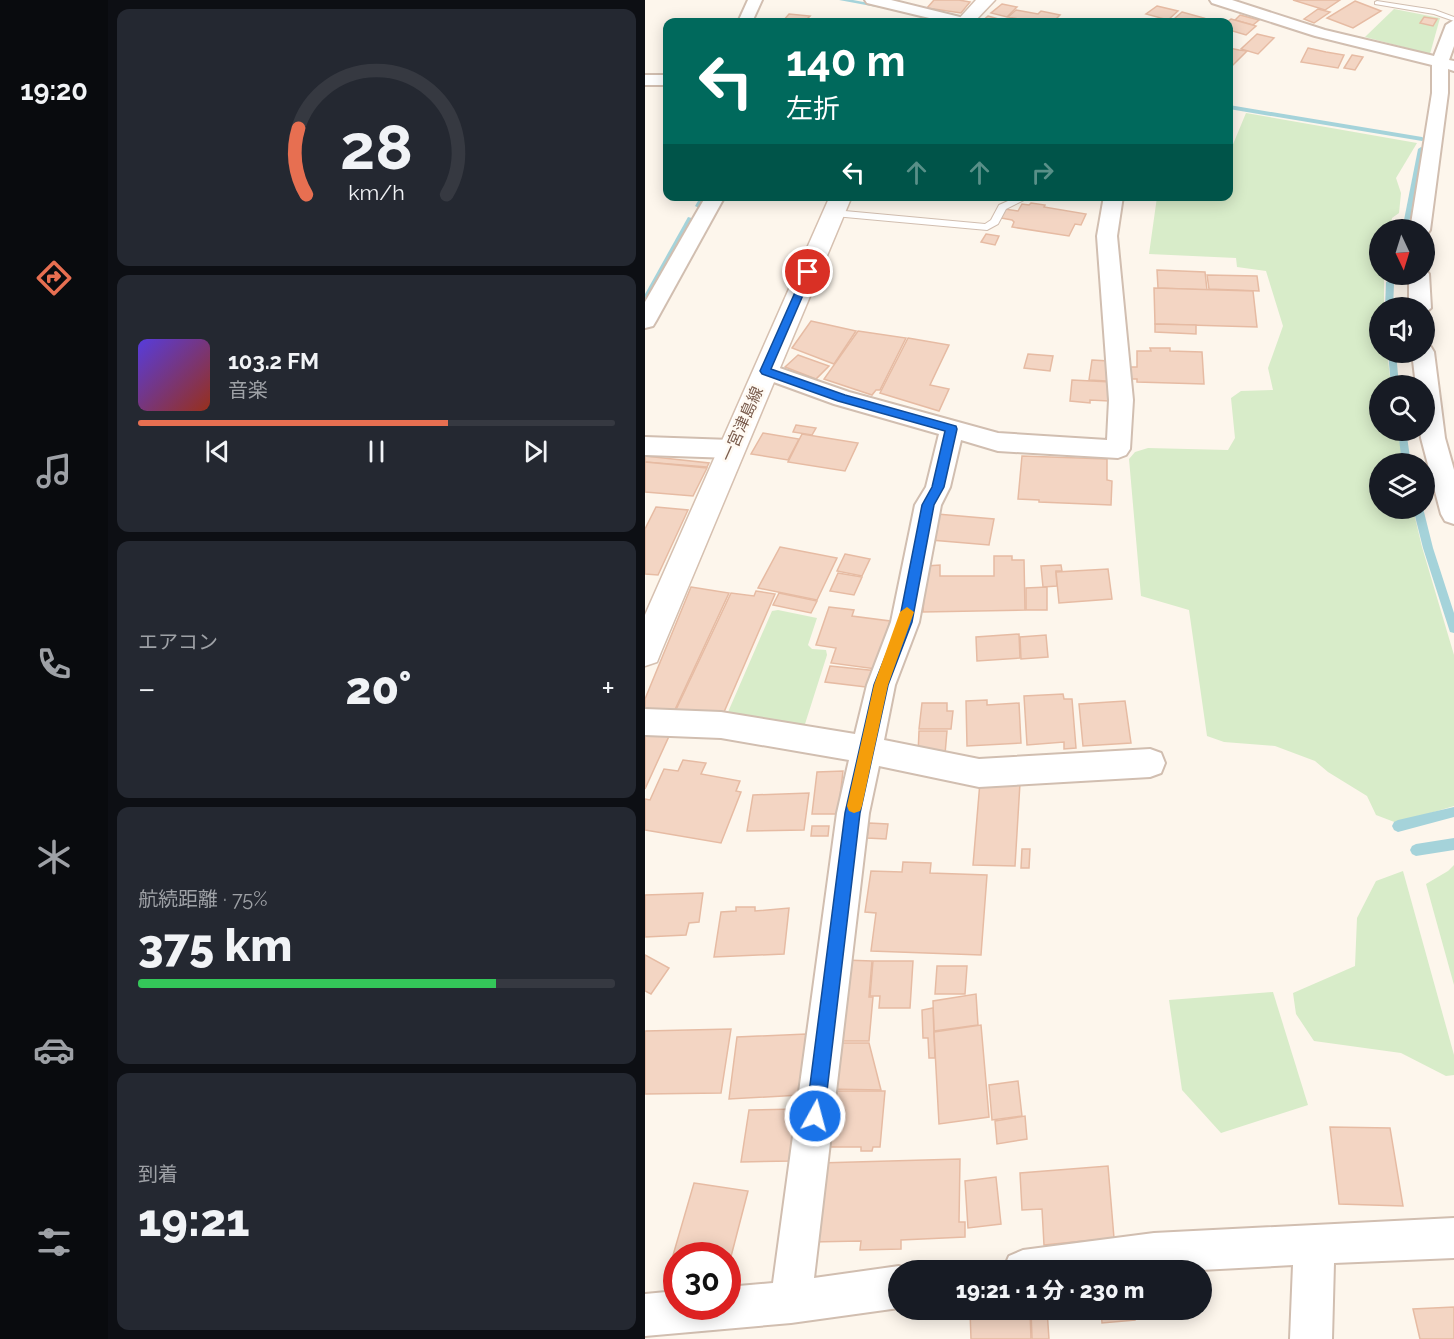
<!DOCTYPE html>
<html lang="ja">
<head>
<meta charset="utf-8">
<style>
	body { margin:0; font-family:Raleway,"Noto Sans JP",sans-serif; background:#242831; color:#f1f3f6; height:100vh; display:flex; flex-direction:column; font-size:22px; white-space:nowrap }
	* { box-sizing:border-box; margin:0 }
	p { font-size:20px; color:#9ea1a6 }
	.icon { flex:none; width:33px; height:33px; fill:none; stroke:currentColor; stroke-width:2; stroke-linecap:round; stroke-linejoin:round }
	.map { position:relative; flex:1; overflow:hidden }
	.details { display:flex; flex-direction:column; gap:9px; padding:9px; background:#0d0f14; width:537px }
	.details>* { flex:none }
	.guide { position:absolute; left:18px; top:18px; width:570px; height:183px; border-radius:12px; box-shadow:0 3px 15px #0003; background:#00695c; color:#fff; overflow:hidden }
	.needle { width:39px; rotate:176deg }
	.controls { position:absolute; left:724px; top:219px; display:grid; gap:12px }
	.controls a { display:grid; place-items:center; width:66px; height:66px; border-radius:50%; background:#171b24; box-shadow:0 3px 15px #0003; font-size:30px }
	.speed { position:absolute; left:18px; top:1242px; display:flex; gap:12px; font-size:30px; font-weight:700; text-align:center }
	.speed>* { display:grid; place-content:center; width:78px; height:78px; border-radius:50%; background:#171b24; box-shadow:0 3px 15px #0003; line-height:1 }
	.speed .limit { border:9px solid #d22; background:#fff; color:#111 }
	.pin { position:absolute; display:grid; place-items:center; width:51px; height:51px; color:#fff; margin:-26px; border:3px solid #fff; border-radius:50%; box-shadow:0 2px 6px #0007 }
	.me { position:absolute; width:66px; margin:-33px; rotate:7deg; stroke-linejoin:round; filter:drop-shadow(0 0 4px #0008) }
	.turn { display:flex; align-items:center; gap:21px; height:126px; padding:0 24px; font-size:27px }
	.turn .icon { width:78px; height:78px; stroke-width:2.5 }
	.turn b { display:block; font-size:42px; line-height:51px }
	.lanes { display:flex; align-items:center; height:57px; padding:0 24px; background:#0003; justify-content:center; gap:30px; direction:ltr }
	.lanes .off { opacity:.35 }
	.big { font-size:45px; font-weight:800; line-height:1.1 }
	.details .widget { flex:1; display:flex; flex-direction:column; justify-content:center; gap:9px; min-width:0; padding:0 21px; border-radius:12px; background:#242831 }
	.details .dial { align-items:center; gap:0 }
	.dial svg { height:156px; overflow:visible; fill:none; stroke:#363941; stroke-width:7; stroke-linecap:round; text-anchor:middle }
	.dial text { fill:#f1f3f6; stroke:none }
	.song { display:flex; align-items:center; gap:18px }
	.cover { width:72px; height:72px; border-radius:9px; background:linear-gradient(135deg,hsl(250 70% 55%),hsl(10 70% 35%)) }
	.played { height:6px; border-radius:3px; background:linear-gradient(90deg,#e76f51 65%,#363941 65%) }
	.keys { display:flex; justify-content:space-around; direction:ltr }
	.heat { display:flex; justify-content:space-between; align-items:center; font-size:33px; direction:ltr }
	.charge { height:9px; border-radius:4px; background:linear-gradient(90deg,#34c759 75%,#363941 0) }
	.trip { position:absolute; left:243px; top:1260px; width:324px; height:60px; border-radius:30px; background:#171b24; box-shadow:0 3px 15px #0003; font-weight:800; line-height:60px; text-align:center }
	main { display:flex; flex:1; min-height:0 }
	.tab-bar { display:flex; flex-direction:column; width:108px; justify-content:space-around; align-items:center; background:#090b0e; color:#9ea1a6 }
	.tab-bar .icon { width:42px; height:42px }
	.tab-bar .selected { color:#e76f51 }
	.tab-bar b { font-size:27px; color:#f1f3f6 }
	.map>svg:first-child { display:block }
	.green { fill:#d8ecc9 }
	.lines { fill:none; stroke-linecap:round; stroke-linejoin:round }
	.stream { fill:#a5d3da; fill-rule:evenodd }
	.building { fill:#f3d5c3; stroke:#e6bba3; stroke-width:1.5 }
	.lane-casing { stroke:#d1beb0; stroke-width:2 }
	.street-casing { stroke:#d1beb0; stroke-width:4 }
	.secondary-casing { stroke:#d6c0b0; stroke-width:3 }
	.lane { fill:#fff; fill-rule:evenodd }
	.street { fill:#fff; fill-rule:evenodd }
	.secondary { fill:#fff; fill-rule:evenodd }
	.route { fill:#1a73e8; stroke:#114b97; stroke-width:1.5 }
	.slow { fill:#f59e0b }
	.labels { text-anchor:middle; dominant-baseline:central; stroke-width:5; stroke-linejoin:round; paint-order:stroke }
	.street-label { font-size:16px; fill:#7a5c4d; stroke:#fffaf3 }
</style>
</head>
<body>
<main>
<nav class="tab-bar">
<b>19:20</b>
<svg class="icon selected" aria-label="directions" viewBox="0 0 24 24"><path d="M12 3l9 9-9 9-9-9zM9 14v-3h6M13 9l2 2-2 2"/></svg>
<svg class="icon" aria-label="music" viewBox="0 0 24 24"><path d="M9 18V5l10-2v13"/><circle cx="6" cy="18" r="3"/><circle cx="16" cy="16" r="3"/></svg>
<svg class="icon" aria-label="phone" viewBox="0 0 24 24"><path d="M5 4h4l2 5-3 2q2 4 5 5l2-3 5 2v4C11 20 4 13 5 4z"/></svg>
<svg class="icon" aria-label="climate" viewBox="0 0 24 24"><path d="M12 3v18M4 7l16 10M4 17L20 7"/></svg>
<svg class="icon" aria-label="car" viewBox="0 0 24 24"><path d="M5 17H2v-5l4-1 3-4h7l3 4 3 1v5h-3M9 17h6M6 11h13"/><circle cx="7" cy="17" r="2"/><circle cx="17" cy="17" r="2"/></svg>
<svg class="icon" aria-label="filters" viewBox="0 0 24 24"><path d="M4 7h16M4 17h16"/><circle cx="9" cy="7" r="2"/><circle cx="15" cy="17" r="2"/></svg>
</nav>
<section class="details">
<div class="widget dial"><svg viewBox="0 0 100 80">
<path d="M14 69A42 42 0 1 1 86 69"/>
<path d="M14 69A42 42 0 0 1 10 35" stroke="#e76f51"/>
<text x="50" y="56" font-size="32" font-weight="700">28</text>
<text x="50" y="72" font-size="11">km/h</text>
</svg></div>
<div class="widget">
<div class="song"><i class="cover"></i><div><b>103.2 FM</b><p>音楽</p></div></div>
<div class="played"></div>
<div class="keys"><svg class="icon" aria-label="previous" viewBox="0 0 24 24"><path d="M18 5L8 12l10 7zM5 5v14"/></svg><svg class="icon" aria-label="pause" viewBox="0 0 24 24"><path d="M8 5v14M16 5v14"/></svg><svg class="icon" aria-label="next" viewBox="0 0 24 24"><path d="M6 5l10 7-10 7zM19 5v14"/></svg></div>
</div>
<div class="widget"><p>エアコン</p>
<div class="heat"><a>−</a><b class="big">20°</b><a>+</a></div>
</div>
<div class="widget"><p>航続距離 · 75%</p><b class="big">375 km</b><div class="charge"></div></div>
<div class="widget"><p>到着</p><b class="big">19:21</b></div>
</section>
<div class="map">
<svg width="809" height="1339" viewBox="0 0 809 1339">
	<rect width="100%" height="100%" fill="#fdf6ec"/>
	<g class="green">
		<path d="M 749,9 L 795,18 L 785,54 L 720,37 Z"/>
		<path d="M 601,113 L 772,143 L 751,178 L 756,193 L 754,213 L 747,218 L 745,229 L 735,230 L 735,274 L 739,275 L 739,307 L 735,308 L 735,352 L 742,353 L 746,385 L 735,386 L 735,430 L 753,431 L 759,463 L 735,464 L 735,508 L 768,509 L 777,547 L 809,655 L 809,806 L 752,823 L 731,815 L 722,796 L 683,772 L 670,761 L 630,746 L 579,742 L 562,736 L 544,610 L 496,596 L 484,459 L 490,452 L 503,448 L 583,450 L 590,438 L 586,398 L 596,391 L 628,390 L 623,368 L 638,326 L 621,271 L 592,267 L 591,258 L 504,254 L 512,197 L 584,196 L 584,154 Z"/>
		<path d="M 133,610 L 172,618 L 163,645 L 167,649 L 181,650 L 182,655 L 160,724 L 153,730 L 88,719 L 83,712 L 127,611 Z"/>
		<path d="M 809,865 L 809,985 L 781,884 L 803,871 Z"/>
		<path d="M 758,871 L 809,1055 L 809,1075 L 801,1076 L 756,1053 L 669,1041 L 651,1014 L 648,993 L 710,966 L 712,918 L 731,881 Z"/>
		<path d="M 628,992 L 663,1105 L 576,1133 L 537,1090 L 524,1000 Z"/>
	</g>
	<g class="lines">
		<g class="stream">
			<path d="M 194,0 L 208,0 L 240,6 L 237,8 Z"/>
			<path d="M 261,10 L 303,21 L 304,22 L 296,22 L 259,13 L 258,12 Z"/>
			<path d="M 584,105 L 777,137 L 780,139 L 777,141 L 584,109 Z"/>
			<path d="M 776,147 L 779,149 L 767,220 L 763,222 L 759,220 L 773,149 Z"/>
			<path d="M 56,196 L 63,196 L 56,207 L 52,207 L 50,206 Z"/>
			<path d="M 43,217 L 50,219 L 4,301 L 0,303 L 0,294 Z"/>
			<path d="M 760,225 L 766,225 L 767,230 L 759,230 Z"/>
			<path d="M 754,274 L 762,274 L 758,279 L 758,284 L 749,284 L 748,308 L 740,308 L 741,282 L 745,280 L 750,280 Z"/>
			<path d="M 743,352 L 751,352 L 754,386 L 746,386 Z"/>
			<path d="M 753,430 L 761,430 L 766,464 L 757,464 Z"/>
			<path d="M 768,508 L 778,508 L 788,548 L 809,613 L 809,633 L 805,632 L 804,629 L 778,548 Z"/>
			<path d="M 809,807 L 809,817 L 753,832 L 749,830 L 747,826 L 749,822 L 753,820 Z"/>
			<path d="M 809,838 L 809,850 L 771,856 L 767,854 L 765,850 L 767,846 L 771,844 Z"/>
		</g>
	</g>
	<g class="building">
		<path d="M 289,0 L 314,0 L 325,2 L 316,13 L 282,8 Z"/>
		<path d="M 648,0 L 695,0 L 680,10 Z"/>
		<path d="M 710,1 L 736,11 L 708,28 L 682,18 Z"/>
		<path d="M 357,4 L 372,7 L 362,17 L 346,13 Z"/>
		<path d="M 512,6 L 533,11 L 523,20 L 501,14 Z"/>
		<path d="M 673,9 L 685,12 L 669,23 L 659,19 Z"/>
		<path d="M 371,10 L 393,14 L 396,11 L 415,15 L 408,22 L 390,22 L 363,17 Z"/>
		<path d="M 537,12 L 559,18 L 554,22 L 537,22 L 529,19 Z"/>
		<path d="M 144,14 L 165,16 L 159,22 L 138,21 Z"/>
		<path d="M 595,15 L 614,20 L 608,25 L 590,20 Z"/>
		<path d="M 343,16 L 364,22 L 336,22 Z"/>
		<path d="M 779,17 L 792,19 L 788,26 L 775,23 Z"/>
		<path d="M 586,19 L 611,26 L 601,35 L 584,30 L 582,22 Z"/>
		<path d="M 612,34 L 629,38 L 613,54 L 596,49 Z"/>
		<path d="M 584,48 L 594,50 L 602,51 L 588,65 L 584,64 Z"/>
		<path d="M 663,48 L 681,52 L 699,55 L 693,68 L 656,62 Z"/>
		<path d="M 707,55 L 718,57 L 710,70 L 699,68 Z"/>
		<path d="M 386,203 L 400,205 L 399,207 L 441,214 L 436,225 L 430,224 L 424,236 L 367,227 L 369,222 L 367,220 L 356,218 L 360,209 L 373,211 L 377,204 L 384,205 Z"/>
		<path d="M 341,234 L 354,236 L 350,245 L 336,242 Z"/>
		<path d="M 512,270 L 560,272 L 562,290 L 513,288 Z"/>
		<path d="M 562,275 L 612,276 L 614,291 L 564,289 Z"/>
		<path d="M 509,288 L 608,291 L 612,327 L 510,324 Z"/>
		<path d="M 166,321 L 211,331 L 189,364 L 147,348 Z"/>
		<path d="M 510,324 L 551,325 L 551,334 L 510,332 Z"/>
		<path d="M 213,331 L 261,338 L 235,390 L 231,390 L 227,395 L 179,379 Z"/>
		<path d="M 263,338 L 304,345 L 285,385 L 304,389 L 294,411 L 235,393 Z"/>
		<path d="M 505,348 L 525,348 L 525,351 L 557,352 L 559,384 L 492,382 L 492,379 L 481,379 L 481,367 L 492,367 L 492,351 L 506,351 Z"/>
		<path d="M 383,354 L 408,356 L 405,371 L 379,368 Z"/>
		<path d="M 153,355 L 184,366 L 171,379 L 140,367 Z"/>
		<path d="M 447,360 L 464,361 L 462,381 L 444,380 Z"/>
		<path d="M 427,380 L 466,382 L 464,401 L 445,400 L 445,403 L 425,401 Z"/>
		<path d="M 151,425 L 171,428 L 167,435 L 148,432 Z"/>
		<path d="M 118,433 L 154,439 L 143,460 L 106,454 Z"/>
		<path d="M 157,434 L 213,443 L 200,471 L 143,462 Z"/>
		<path d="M 0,456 L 64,463 L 62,467 L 0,462 Z"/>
		<path d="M 377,456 L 462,459 L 462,480 L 467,481 L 466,505 L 394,502 L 394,500 L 373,499 Z"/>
		<path d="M 0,462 L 62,468 L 48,496 L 0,492 Z"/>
		<path d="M 11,507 L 43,510 L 13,575 L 0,574 L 0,529 Z"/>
		<path d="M 292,514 L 349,519 L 344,545 L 286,540 Z"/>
		<path d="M 135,547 L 192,558 L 172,600 L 113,588 Z"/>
		<path d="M 200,554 L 225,559 L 217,576 L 192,571 Z"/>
		<path d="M 349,556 L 367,556 L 367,560 L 379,560 L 380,610 L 278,612 L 281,566 L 295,565 L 295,576 L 349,576 Z"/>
		<path d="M 416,565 L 417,571 L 411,571 L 412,586 L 398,587 L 396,566 Z"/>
		<path d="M 463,569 L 467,599 L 414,603 L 411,572 Z"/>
		<path d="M 193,573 L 217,577 L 209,595 L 185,591 Z"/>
		<path d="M 46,587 L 84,593 L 27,716 L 0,716 L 0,699 Z"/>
		<path d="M 402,587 L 402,610 L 381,610 L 381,588 Z"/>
		<path d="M 111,591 L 130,594 L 76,719 L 28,716 L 86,593 L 109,596 Z"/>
		<path d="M 134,593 L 172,601 L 166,613 L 128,605 Z"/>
		<path d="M 184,607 L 209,610 L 207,616 L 245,621 L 231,669 L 186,663 L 191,648 L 171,645 Z"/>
		<path d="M 374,634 L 375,658 L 332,661 L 331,637 Z"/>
		<path d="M 401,635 L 403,657 L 376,659 L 375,637 Z"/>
		<path d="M 185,666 L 233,671 L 229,688 L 180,682 Z"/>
		<path d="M 418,694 L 419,699 L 427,699 L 431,748 L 419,749 L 419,742 L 382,745 L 379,696 Z"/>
		<path d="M 342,700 L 342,705 L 374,703 L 376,743 L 322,746 L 321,701 Z"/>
		<path d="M 480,701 L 486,743 L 438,746 L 434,704 Z"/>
		<path d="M 277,703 L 302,703 L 302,711 L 308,711 L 306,729 L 274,729 Z"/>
		<path d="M 0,730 L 25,734 L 0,789 Z"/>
		<path d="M 274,731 L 302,731 L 300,754 L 273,754 Z"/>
		<path d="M 38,760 L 61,763 L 56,774 L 95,781 L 91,791 L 96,792 L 76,843 L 0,830 L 0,799 L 5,800 L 19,769 L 33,771 Z"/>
		<path d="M 198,771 L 193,814 L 167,814 L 172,772 Z"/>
		<path d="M 335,782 L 375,783 L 370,866 L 328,865 Z"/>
		<path d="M 164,793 L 159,830 L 102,831 L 108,795 Z"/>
		<path d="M 224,823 L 243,824 L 241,839 L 222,838 Z"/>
		<path d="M 167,826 L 184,826 L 183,836 L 166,836 Z"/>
		<path d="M 377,849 L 385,849 L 384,868 L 376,868 Z"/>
		<path d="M 258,862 L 286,863 L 285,873 L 342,875 L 336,955 L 226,951 L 231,913 L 220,912 L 226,871 L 257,872 Z"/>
		<path d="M 58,893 L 54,922 L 44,923 L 41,935 L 0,937 L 0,895 Z"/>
		<path d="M 91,907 L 110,907 L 110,911 L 144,908 L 139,954 L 69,957 L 76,912 L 91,911 Z"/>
		<path d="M 0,955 L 24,968 L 6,994 L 0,991 Z"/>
		<path d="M 199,960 L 227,961 L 224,997 L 228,997 L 224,1041 L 190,1041 Z"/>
		<path d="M 228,961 L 268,961 L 265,1008 L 234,1008 L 235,996 L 225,996 Z"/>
		<path d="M 292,966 L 322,966 L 320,994 L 290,994 Z"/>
		<path d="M 331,994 L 333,1025 L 289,1031 L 288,1001 Z"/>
		<path d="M 288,1008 L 290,1058 L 284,1058 L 283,1038 L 278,1038 L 277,1010 Z"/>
		<path d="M 336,1025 L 344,1117 L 294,1124 L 289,1032 Z"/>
		<path d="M 86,1029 L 76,1093 L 0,1094 L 0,1031 Z"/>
		<path d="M 161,1034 L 155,1095 L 84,1099 L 92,1037 Z"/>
		<path d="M 189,1043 L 224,1043 L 236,1090 L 184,1089 Z"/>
		<path d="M 373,1081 L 377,1116 L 347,1120 L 344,1085 Z"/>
		<path d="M 184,1091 L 240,1091 L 235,1147 L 228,1147 L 227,1151 L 216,1151 L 216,1147 L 177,1147 Z"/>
		<path d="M 153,1109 L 146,1161 L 96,1162 L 104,1110 Z"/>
		<path d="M 380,1116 L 382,1139 L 352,1144 L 350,1121 Z"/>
		<path d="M 685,1127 L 745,1128 L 758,1206 L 694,1204 Z"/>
		<path d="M 315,1159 L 314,1222 L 320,1222 L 320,1237 L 256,1240 L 256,1249 L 215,1250 L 216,1241 L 167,1242 L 174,1163 Z"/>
		<path d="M 463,1166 L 469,1238 L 399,1245 L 397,1209 L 377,1210 L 375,1173 Z"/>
		<path d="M 351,1177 L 356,1224 L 323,1228 L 320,1181 Z"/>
		<path d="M 49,1183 L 103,1191 L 82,1272 L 82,1256 L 32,1256 L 32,1270 L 24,1269 Z"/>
		<path d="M 809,1307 L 809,1339 L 775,1339 L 768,1309 Z"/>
		<path d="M 325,1310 L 385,1310 L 386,1339 L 326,1339 Z"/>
		<path d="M 386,1310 L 402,1310 L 404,1339 L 387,1339 Z"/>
		<path d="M 456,1310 L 489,1310 L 490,1320 L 457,1323 Z"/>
	</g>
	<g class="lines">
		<defs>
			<g id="lane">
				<path d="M 732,1 L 790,10 L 809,17 L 809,21 L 789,14 L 730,4 L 730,2 Z"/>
				<path d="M 374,196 L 387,196 L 361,209 L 353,224 L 342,230 L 189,216 L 184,213 L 189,210 L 340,224 L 346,220 L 354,205 Z"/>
			</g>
			<g id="street">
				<path d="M 103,0 L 117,0 L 107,22 L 93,22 Z"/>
				<path d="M 220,0 L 246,0 L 323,19 L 326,22 L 301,22 L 222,3 Z"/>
				<path d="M 565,0 L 587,0 L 680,30 L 789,56 L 801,25 L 809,20 L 809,46 L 804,60 L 809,61 L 809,71 L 803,69 L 803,93 L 785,230 L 782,234 L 780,235 L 780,230 L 765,230 L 787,93 L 787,65 L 670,36 L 567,3 Z"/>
				<rect x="0" y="75" width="22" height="10"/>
				<path d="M 61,196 L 80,196 L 11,321 L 8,326 L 0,328 L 0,302 Z"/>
				<path d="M 459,196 L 478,196 L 472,236 L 488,400 L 485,449 L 481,455 L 473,458 L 353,451 L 316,440 L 305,487 L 296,505 L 274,622 L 250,685 L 239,740 L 334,759 L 505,749 L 516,753 L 520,763 L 516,773 L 505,777 L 334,787 L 234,766 L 224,813 L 169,1278 L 254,1266 L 264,1270 L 254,1270 L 254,1308 L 146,1323 L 0,1336 L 0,1294 L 32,1291 L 32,1306 L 82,1306 L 82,1287 L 128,1283 L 192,813 L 204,760 L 76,738 L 0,735 L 0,709 L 76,712 L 210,734 L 222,685 L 246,622 L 270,505 L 281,487 L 294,434 L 189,404 L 112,376 L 109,371 L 112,366 L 120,363 L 204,392 L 353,433 L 462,440 L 464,400 L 452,236 Z"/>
				<path d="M 780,269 L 784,274 L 786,308 L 780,313 L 780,308 L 764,308 L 764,274 L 780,274 Z"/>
				<path d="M 780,345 L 786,347 L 789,352 L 800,438 L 809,470 L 809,524 L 800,521 L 796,514 L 776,438 L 775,430 L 780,430 L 780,386 L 771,386 L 767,352 L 780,352 Z"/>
				<path d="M 0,437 L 86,440 L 94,443 L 98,449 L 94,455 L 86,458 L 0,455 Z"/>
				<path d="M 809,1218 L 809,1258 L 689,1263 L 687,1339 L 645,1339 L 648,1265 L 556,1270 L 358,1270 L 364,1256 L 378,1250 L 509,1233 Z"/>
			</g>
			<g id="secondary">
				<path d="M 331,0 L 350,0 L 329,22 L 311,22 Z"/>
				<path d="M 185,196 L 207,196 L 16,652 L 12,662 L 0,666 L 0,615 Z"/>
			</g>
		</defs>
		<use href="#lane" class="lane-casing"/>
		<use href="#street" class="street-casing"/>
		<use href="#secondary" class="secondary-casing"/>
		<use href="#lane" class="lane"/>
		<use href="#street" class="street"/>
		<use href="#secondary" class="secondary"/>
	</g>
	<path class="route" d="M 160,270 L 168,272 L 126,369 L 200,395 L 311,426 L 312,429 L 299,487 L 289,505 L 267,622 L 243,685 L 215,813 L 179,1116 L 176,1122 L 170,1125 L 163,1122 L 161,1116 L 200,813 L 229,685 L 254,622 L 277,505 L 287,487 L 300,431 L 193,401 L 117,374 L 115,371 Z"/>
	<path class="slow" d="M 262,607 L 269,612 L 243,685 L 217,806 L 215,811 L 209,813 L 204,811 L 202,806 L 229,685 L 255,612 Z"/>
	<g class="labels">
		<g class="street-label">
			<text transform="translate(97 424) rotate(-66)">一宮津島線</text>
		</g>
	</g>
</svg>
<div class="controls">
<a><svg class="needle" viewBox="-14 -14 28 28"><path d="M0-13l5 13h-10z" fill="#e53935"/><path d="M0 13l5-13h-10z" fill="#9ea1a6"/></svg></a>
<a><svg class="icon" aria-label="sound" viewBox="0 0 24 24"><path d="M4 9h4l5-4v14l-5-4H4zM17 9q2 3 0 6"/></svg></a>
<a><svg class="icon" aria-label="search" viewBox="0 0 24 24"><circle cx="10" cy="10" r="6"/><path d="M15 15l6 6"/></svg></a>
<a><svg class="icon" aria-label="layers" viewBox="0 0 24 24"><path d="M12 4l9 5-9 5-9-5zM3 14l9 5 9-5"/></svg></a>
</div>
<div class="speed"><div class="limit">30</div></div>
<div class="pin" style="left:163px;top:272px;background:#d93025"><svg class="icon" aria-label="arrive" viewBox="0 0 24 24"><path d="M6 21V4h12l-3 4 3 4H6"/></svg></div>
<svg class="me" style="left:170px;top:1116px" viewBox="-20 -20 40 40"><circle r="17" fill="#1a73e8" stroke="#fff" stroke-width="3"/><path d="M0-11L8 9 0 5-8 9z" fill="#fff"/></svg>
<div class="trip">19:21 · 1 分 · 230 m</div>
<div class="guide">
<div class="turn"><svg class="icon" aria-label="left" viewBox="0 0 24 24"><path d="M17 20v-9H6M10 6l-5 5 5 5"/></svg><div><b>140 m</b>左折</div></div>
<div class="lanes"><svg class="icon" aria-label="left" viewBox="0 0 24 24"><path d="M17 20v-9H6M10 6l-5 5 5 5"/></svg><svg class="icon off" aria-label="ahead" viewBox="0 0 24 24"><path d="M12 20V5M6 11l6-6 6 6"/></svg><svg class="icon off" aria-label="ahead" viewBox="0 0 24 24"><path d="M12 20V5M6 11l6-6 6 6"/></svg><svg class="icon off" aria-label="right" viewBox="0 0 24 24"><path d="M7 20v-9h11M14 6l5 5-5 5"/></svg></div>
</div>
</div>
</main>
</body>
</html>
